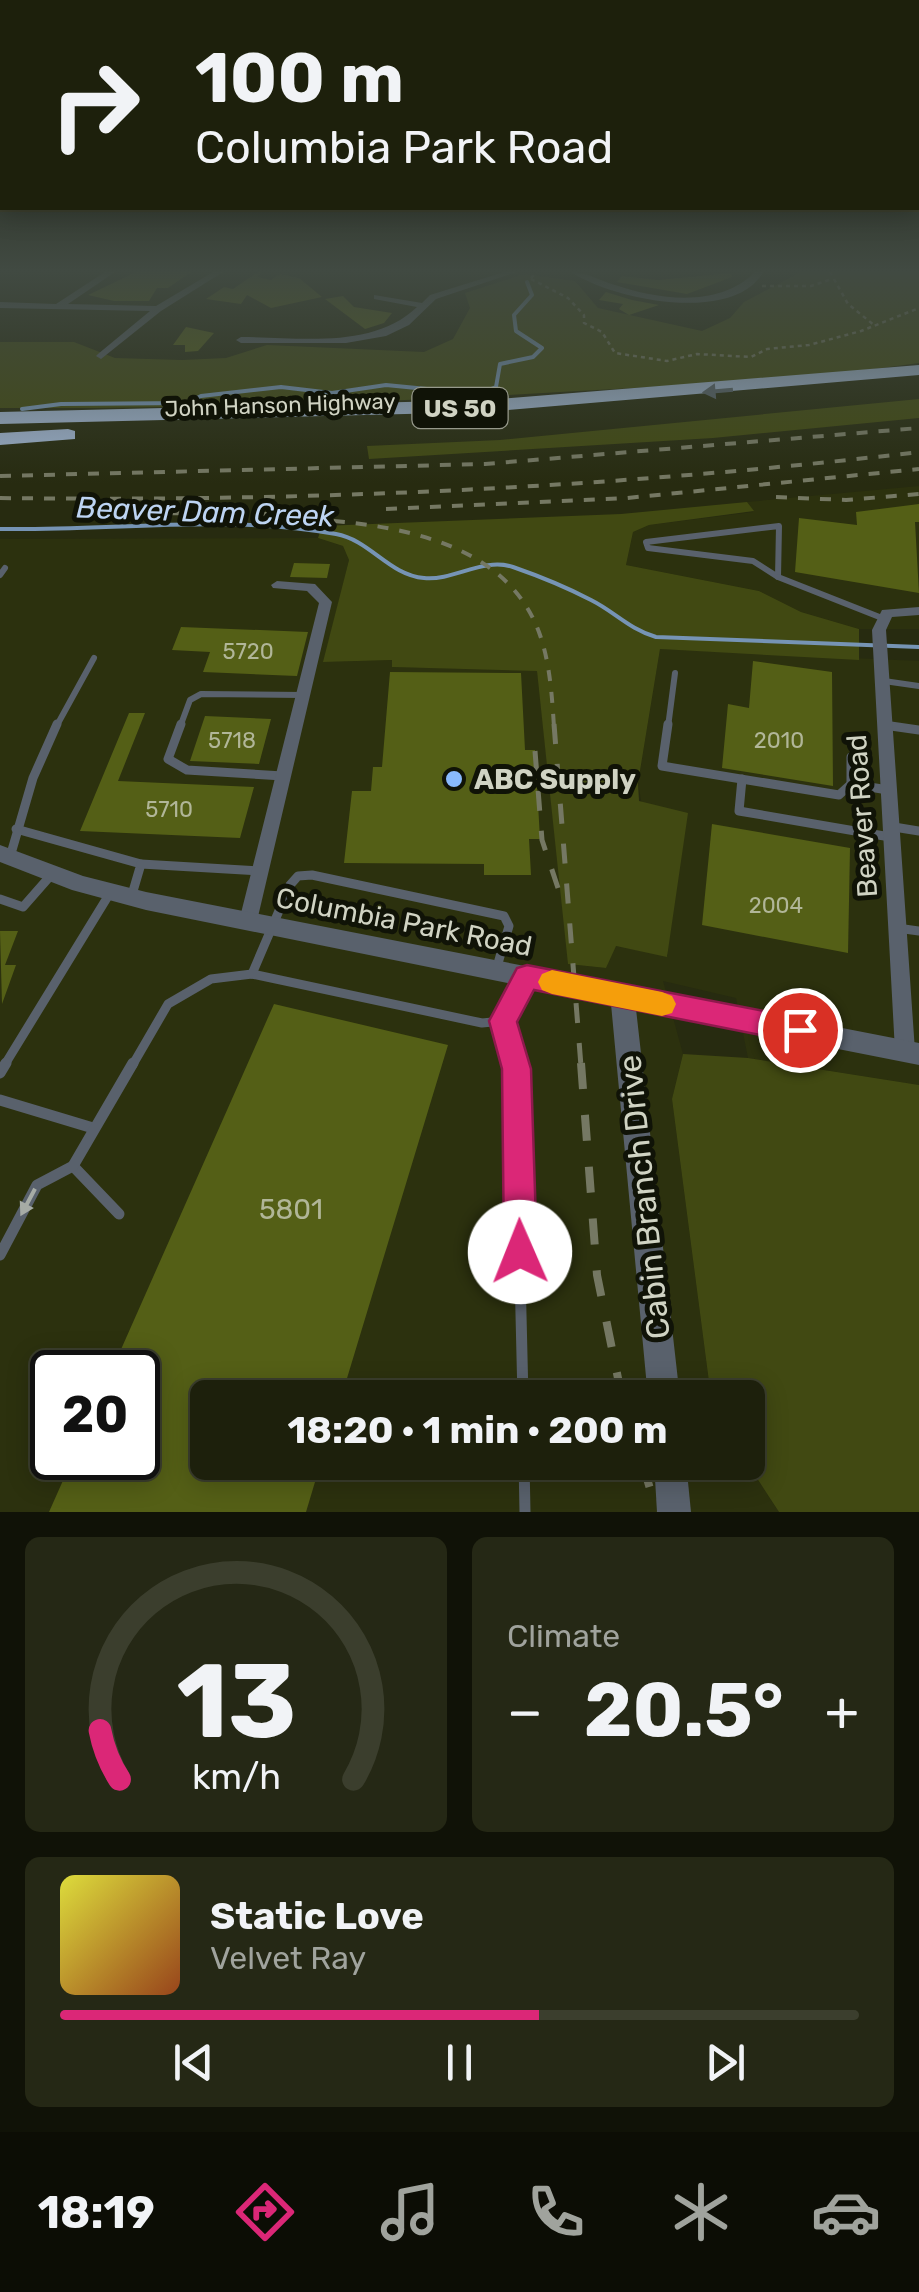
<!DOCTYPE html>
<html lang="en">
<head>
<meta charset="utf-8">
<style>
	body { margin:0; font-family:Rubik,sans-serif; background:#252815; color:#f1f3f6; height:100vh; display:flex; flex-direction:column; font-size:38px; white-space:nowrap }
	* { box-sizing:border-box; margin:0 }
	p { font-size:32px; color:#a0a39d }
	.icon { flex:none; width:55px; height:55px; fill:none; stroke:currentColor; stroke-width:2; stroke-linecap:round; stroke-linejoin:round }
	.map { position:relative; height:1512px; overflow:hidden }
	.drawer { display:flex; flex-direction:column; gap:25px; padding:25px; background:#101207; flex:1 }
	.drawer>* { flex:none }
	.guide { position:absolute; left:0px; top:0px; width:920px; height:210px; box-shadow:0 5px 25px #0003,0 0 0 2px #3b3e2d; background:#1d200c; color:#f1f3f6; overflow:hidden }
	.speed { position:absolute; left:30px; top:1350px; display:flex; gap:20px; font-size:50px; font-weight:700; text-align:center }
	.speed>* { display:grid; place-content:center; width:130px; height:130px; border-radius:50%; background:#1d200c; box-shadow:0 5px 25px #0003,0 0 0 2px #3b3e2d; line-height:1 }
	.speed .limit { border:5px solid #111; border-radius:15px; background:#fff; color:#111 }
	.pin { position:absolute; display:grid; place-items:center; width:85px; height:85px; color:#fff; margin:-42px; border:5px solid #fff; border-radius:50%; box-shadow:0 2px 10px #0007 }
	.me { position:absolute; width:110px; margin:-55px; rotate:359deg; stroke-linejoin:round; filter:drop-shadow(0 0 8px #0008) }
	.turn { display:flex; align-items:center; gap:35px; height:210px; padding:0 30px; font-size:45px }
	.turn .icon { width:130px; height:130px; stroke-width:2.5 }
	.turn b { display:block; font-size:70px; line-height:85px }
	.big { font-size:75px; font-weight:700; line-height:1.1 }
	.drawer .card { flex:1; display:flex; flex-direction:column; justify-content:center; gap:15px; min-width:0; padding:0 35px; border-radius:15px; background:#252815 }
	.drawer .dial { align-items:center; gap:0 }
	.dial svg { height:260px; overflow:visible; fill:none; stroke:#3b3e2d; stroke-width:7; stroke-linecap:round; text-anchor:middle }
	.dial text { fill:#f1f3f6; stroke:none }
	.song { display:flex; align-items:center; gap:30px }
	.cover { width:120px; height:120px; border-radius:15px; background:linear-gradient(135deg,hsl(60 70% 55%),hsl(20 70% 35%)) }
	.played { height:10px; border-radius:5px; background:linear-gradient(90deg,#db2777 60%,#3b3e2d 60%) }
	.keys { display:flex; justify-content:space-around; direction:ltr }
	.heat { display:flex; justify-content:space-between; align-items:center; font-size:55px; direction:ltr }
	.drawer .tiles { flex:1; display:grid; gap:25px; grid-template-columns:1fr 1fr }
	.card:last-child { grid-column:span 2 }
	.trip { position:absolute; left:190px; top:1380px; width:575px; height:100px; border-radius:15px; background:#1d200c; box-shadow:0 5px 25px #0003,0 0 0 2px #3b3e2d; font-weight:700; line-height:100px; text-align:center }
	.menu { display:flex; height:160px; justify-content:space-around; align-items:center; background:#0c0d05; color:#a0a39d }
	.menu .icon { width:70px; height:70px }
	.menu .on { color:#db2777 }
	.menu b { font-size:45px; color:#f1f3f6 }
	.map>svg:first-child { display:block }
	.built { fill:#2c310e; fill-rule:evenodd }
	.green { fill:#414912 }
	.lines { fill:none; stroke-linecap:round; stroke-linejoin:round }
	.stream { stroke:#7694b5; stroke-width:4 }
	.building { fill:#545f16 }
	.path { stroke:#767964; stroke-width:2.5; stroke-dasharray:4 4; stroke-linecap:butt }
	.service-far2 { stroke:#59616c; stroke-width:6 }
	.service-far1 { stroke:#59616c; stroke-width:9 }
	.service { stroke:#59616c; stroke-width:11 }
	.minor { fill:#59616c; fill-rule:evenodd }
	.tertiary { fill:#59616c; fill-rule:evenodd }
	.motorway { fill:#9bafca; fill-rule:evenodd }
	.rail-far2 { stroke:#757863; stroke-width:4; stroke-dasharray:11 11; stroke-linecap:butt }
	.rail-far1 { stroke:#757863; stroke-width:5; stroke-dasharray:20 20; stroke-linecap:butt }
	.rail { stroke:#757863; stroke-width:8; stroke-dasharray:26 26; stroke-linecap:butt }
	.oneway { fill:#566168 }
	.oneway2 { fill:#a6aba5 }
	.route { fill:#db2777; stroke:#8e194d; stroke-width:2.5 }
	.slow { fill:#f59e0b }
	.poi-dot { fill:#89bafc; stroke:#101307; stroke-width:4 }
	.labels { text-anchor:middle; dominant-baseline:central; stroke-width:10; stroke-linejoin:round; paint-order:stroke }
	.far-street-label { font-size:22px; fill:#d0d3c3; stroke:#101307 }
	.number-label { font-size:22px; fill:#b1b698 }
	.shield { fill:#101307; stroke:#96998b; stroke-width:2.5 }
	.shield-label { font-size:25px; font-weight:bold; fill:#d0d3c3 }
	.poi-label { font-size:28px; font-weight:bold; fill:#d0d3c3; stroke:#101307; text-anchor:start }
	.street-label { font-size:28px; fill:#d0d3c3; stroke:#101307 }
	.near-number-label { font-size:28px; fill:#b1b698 }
	.water-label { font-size:30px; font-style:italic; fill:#bdd4f3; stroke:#101307 }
	.near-street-label { font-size:32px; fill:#d0d3c3; stroke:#101307 }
</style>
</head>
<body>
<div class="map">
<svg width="919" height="1512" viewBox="0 0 919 1512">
	<rect width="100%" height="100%" fill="#272b10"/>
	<g class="built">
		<path d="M 919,486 L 919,629 L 859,629 L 801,612 L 759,591 L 626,565 L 633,532 L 649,525 L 753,512 L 747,502 Z"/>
		<path d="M 318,538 L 343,546 L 349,560 L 324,662 L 392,660 L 393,667 L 537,670 L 569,964 L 606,968 L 615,946 L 668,956 L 638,783 L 660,649 L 919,661 L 919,1085 L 748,1058 L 736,998 L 663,981 L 683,1054 L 672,1099 L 711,1397 L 208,1398 L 208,1462 L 747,1463 L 779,1512 L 0,1512 L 0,539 ZM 52,1372 L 138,1372 L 138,1458 L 52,1458 Z"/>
	</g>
	<g class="green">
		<path d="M 801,272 L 919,272 L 919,363 C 806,379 692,385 578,391 C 385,403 193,409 0,408 L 0,342 L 74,342 L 115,358 L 182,360 L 226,358 L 267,345 L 424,352 L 453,339 L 470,308 L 465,293 L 524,274 L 575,281 L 598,308 L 702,331 L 730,318 L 744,302 Z"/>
		<path d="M 919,399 L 919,418 L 713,438 L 369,459 L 367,446 L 500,440 Z"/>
		<path d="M 747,502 L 754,511 L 649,525 L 633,532 L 626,565 L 759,591 L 801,612 L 859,629 L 859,660 L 660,649 L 638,783 L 639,801 L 688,813 L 667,957 L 616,946 L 606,968 L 568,964 L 537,671 L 392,667 L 392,660 L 323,662 L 349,560 L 343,546 L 318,538 L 322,526 L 621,514 Z"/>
		<path d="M 683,1054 L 748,1058 L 919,1085 L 919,1512 L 779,1512 L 747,1463 L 748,1398 L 711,1397 L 672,1099 Z"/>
	</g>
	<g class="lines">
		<g class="stream">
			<path d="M 22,409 L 61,404 L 187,403 L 201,396 L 281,387 L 332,393 L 386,385 L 478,394 L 496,387 L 500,364 L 533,357 L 542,348 L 516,331 L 514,315 L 532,295 L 527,282"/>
			<path d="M 0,529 C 110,531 227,514 336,534 C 370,540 389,575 424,578 C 454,581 483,557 513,567 C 539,576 566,587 591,600 C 615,612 629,629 656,637 L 919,647"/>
		</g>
	</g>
	<g class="building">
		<path d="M 136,272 L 191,272 L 168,288 L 157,288 L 149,301 L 114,301 L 88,295 Z"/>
		<path d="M 258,272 L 262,272 L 258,277 L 271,280 L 280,274 L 299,278 L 322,297 L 271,308 L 247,295 L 241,304 L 206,299 L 224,287 L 233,289 Z"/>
		<path d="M 731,273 L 732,277 L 687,294 L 617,282 L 622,276 L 658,280 Z"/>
		<path d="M 606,292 L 632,300 L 659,305 L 629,315 L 619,309 L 623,304 L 599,300 Z"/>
		<path d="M 343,296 L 354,307 L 392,313 L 384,323 L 365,329 L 325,299 Z"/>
		<path d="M 186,327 L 214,333 L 198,351 L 185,352 L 185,345 L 173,345 Z"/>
		<path d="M 919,504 L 919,522 L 915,522 L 919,593 L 795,572 L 799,518 L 857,525 L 856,512 Z"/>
		<path d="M 294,563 L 330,564 L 327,578 L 290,577 Z"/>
		<path d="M 181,627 L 308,632 L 297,676 L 203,672 L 210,652 L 172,650 Z"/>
		<path d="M 753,661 L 832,672 L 833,786 L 722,768 L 728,704 L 749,708 Z"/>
		<path d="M 390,672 L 521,673 L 525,750 L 535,750 L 540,839 L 529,839 L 531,875 L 484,875 L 484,864 L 344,863 L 352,791 L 371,791 L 373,767 L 382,767 Z"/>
		<path d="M 129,713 L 145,713 L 118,781 L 254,787 L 240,838 L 80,831 Z"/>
		<path d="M 205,716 L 271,719 L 259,764 L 190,761 Z"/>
		<path d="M 712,824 L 850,848 L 848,953 L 702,925 Z"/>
		<path d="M 0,931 L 18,931 L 5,965 L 16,965 L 2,1004 Z"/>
		<path d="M 274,1004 L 448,1045 L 341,1398 L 208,1398 L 208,1462 L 321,1462 L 306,1512 L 49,1512 L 73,1458 L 138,1458 L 138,1372 L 111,1372 Z"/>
	</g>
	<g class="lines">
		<g class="path">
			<path d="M 830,272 L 848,304 L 874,325"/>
			<path d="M 531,278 L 537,272"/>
			<path d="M 531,279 L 568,298 L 584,315 L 584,323 L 602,332 L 615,353 L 667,361 L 697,354 L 751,357 L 767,349 L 809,345 L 861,331 L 919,308"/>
			<path d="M 762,286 L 811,286 L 832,279"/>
		</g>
		<g class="service-far2">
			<path d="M 779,526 L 778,577 L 753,561 L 648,548 L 646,542 Z"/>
			<path d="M 0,575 L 5,568"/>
			<path d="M 778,577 L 882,618"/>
			<path d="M 884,681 L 919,686"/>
			<path d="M 884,725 L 895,727"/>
			<path d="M 56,727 L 94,658"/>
			<path d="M 180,727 L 190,700 L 201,694 L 303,695"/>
			<path d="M 668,727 L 675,673"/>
		</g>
		<g class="service-far1">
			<path d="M 181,724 L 168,759 L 187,770 L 283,776"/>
			<path d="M 668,724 L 662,766 L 839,795 L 851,784 L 888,790"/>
			<path d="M 884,725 L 919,730"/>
			<path d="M 851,757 L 851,784"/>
			<path d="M 742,779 L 739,811 L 890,837"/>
			<path d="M 894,827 L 919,831"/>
			<path d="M 16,829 L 141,864 L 131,898"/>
			<path d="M 10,857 L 33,778 L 57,724"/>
			<path d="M 141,864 L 260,871"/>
			<path d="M 0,899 L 23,907 L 52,874"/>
			<path d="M 897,928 L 919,931"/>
			<path d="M 252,974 L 290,885 L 298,876 L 312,875 L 504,916 L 509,926 L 496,970"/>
			<path d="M 503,1021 L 527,977"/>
			<path d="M 4,1066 L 110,893"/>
			<path d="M 132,1066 L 168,1004 L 211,979 L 252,974 L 482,1023 L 503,1021 L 516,1066"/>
		</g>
		<g class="service">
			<path d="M 515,1063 L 523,1398"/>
			<path d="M 0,1073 L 6,1063"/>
			<path d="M 0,1100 L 93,1128"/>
			<path d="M 73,1166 L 119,1214"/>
			<path d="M 0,1255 L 37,1185 L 73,1166 L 133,1063"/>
			<path d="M 524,1462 L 525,1512"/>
		</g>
		<g class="minor">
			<path d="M 105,272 L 115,272 L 68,304 L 156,306 L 213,272 L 223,272 L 161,311 L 101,359 L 96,356 L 98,354 L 150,311 L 0,308 L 0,302 L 56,304 Z"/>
			<path d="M 504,272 L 517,272 L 436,299 L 409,325 L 386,336 L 346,343 L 241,343 L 236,340 L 241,337 C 299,337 372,350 417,307 L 374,299 L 374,295 L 422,303 L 430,295 Z"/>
			<path d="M 571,272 C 587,272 600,281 615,285 C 660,300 719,308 755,272 L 764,272 C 759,278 754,285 747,289 C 705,317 611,298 571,272 Z"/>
			<path d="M 277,581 L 315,584 L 332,602 L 257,921 L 254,926 L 248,928 L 242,926 L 239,921 L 319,603 L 307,591 L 273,588 L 271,585 Z"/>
			<path d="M 919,607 L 919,615 L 892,617 L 886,630 L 915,1051 L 912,1057 L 905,1060 L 898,1057 L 895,1051 L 872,630 L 882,610 Z"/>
		</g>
		<g class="tertiary">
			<path d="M 0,845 L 83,876 L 146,892 L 919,1043 L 919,1065 L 636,1009 L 680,1398 L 648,1398 L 611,1004 L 146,910 L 72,890 L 0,862 Z"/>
			<path d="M 654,1462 L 686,1462 L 691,1512 L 657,1512 Z"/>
		</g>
		<g class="motorway">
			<path d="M 919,365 L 919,375 L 486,412 L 0,424 L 0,412 L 486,400 Z"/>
			<path d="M 68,429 L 75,431 L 75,439 L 0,445 L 0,433 Z"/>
		</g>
		<g class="rail-far2">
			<path d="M 0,476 L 485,464 L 919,428"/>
			<path d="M 776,497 L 846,500 L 919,494"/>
			<path d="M 0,498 C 308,502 613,488 919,452"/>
			<path d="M 386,509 L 627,498 L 919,469"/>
			<path d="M 126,513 L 281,514"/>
			<path d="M 268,517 C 363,521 503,528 540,635 C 550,664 552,696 554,727"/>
		</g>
		<g class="rail-far1">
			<path d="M 554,724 L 581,1066"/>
			<path d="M 535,751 L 542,840 L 558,888"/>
		</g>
		<g class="rail">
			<path d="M 581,1063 L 597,1275 L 622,1398"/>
			<path d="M 642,1462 L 657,1512"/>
		</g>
	</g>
	<defs><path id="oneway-solid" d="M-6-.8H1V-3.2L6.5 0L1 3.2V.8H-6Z" transform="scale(2.5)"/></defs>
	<use class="oneway" href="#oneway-solid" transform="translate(718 391) rotate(175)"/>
	<use class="oneway2" href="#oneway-solid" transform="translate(28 1202) rotate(118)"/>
	<linearGradient id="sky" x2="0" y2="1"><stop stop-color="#151809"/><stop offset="0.56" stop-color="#414a42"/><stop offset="1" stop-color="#414a42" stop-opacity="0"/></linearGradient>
	<rect width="919" height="484" fill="url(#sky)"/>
	<path class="route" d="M 527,965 L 800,1018 L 810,1022 L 814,1030 L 810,1039 L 800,1043 L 534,990 L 517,1022 L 531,1069 L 537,1252 L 532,1263 L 520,1268 L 509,1263 L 504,1252 L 502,1069 L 489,1021 L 517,968 Z"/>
	<path class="slow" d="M 552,970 L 662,992 L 672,996 L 676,1004 L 672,1013 L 662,1016 L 552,994 L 542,990 L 538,982 L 542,974 Z"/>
	<circle class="poi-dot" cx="454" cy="779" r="10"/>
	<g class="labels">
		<g class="far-street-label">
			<text transform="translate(280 405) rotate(-2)">John Hanson Highway</text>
		</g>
		<g class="number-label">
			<text x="248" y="651">5720</text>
			<text x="232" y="740">5718</text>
			<text x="779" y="740">2010</text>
			<text x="169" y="809">5710</text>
			<text x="776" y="905">2004</text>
		</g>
		<rect class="shield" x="412.5" y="388" width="95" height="40" rx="8"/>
		<g class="shield-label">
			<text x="460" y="408">US 50</text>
		</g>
		<g class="poi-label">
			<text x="474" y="779">ABC Supply</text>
		</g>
		<g class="street-label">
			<text transform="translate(862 816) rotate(-94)">Beaver Road</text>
			<text transform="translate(404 922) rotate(11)">Columbia Park Road</text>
		</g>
		<g class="near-number-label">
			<text x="291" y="1209">5801</text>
		</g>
		<g class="water-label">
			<text transform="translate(205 512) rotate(2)">Beaver Dam Creek</text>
		</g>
		<g class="near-street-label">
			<text transform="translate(644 1197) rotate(-96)">Cabin Branch Drive</text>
		</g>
	</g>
</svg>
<div class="speed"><div class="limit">20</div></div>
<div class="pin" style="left:800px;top:1030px;background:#d93025"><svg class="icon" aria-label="arrive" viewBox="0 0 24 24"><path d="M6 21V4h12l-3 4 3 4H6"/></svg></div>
<svg class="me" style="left:520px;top:1252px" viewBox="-20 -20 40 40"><circle r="19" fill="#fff"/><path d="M0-13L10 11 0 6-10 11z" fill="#db2777"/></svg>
<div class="trip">18:20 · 1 min · 200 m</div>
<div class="guide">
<div class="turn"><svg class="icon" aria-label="right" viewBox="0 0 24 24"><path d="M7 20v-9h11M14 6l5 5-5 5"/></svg><div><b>100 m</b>Columbia Park Road</div></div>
</div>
</div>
<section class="drawer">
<div class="tiles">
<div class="card dial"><svg viewBox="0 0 100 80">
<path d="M14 69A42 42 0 1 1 86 69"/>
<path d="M14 69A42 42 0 0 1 8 54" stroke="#db2777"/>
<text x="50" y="56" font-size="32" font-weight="700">13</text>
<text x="50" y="72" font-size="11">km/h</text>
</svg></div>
<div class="card"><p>Climate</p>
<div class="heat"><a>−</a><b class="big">20.5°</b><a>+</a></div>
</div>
<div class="card">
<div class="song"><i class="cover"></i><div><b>Static Love</b><p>Velvet Ray</p></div></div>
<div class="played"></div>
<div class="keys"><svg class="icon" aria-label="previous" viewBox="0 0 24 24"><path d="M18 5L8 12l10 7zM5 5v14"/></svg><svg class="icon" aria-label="pause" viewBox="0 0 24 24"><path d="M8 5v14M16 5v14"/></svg><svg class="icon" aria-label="next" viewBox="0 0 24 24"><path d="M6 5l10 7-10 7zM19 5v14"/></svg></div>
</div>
</div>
</section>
<nav class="menu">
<b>18:19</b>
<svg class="icon on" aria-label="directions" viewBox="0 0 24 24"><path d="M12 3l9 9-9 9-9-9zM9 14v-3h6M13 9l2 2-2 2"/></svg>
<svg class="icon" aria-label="music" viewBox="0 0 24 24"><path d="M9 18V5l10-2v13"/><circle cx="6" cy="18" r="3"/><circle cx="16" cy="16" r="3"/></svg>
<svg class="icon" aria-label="phone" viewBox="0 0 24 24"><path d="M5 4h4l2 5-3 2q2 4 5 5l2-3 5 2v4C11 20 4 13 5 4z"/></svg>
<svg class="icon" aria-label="climate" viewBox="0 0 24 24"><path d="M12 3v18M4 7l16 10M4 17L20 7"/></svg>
<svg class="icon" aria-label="car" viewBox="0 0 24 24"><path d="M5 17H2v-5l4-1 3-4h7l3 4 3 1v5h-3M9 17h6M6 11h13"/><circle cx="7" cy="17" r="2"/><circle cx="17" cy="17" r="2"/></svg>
</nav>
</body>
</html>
